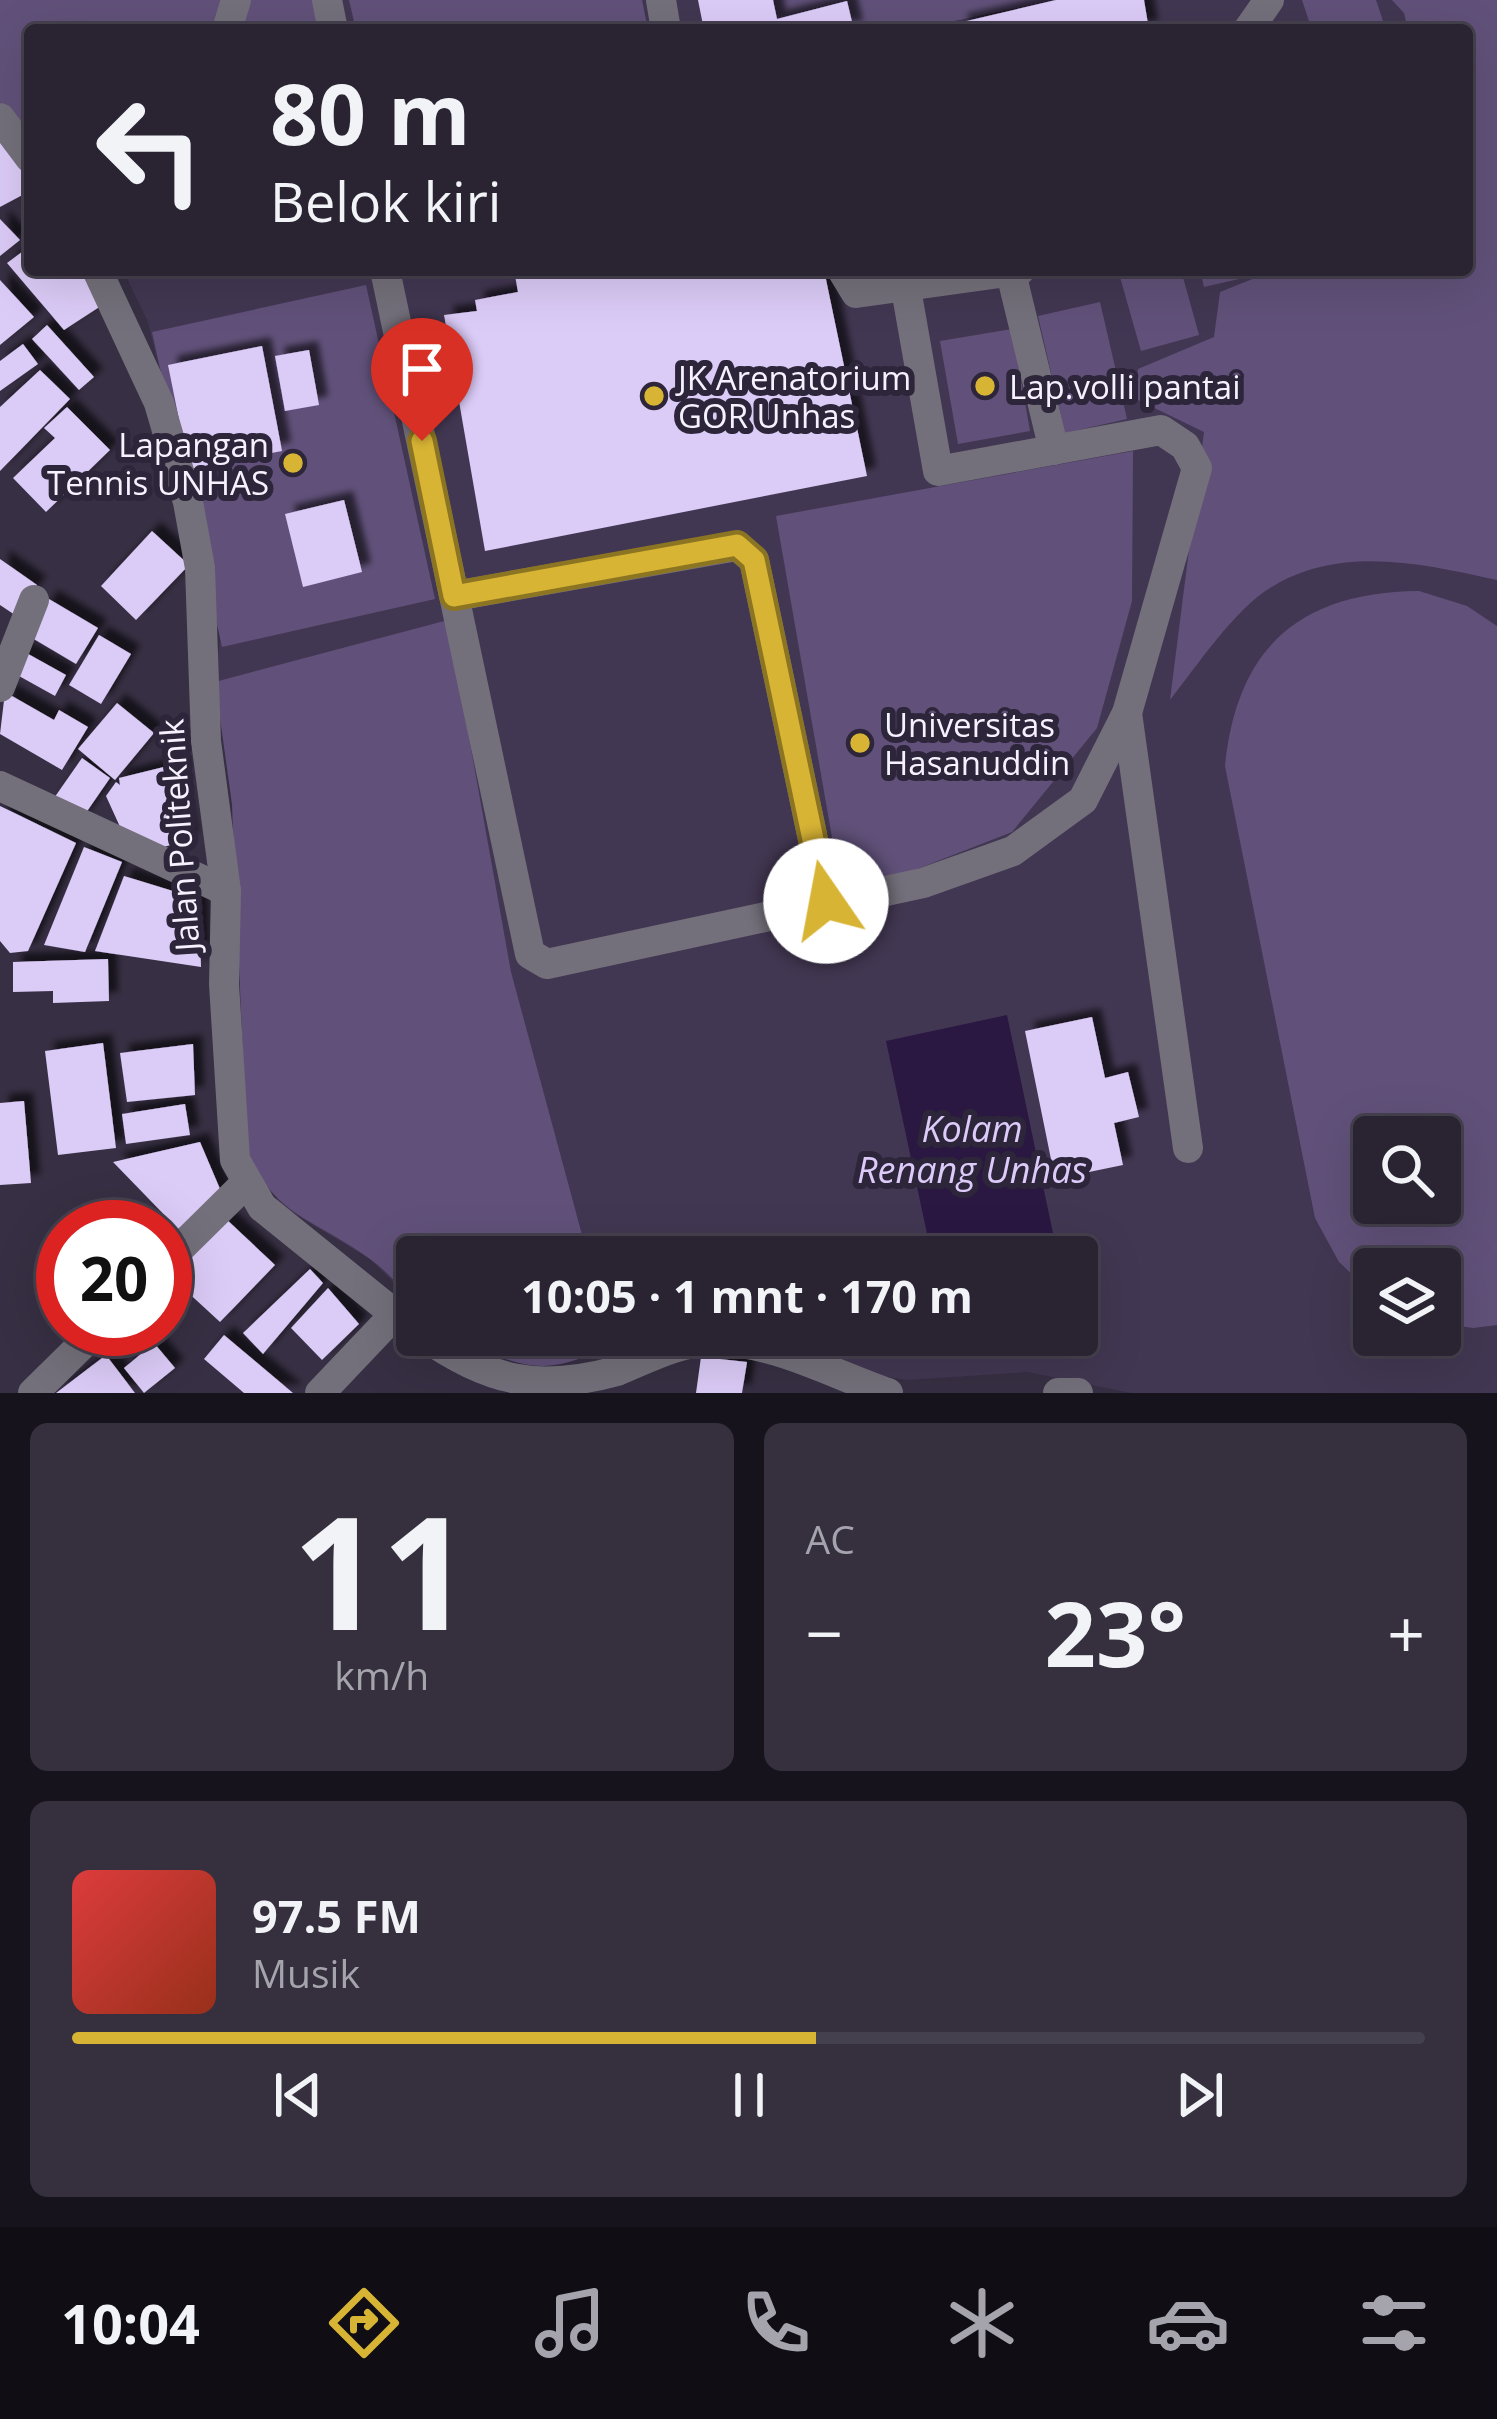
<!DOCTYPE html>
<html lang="id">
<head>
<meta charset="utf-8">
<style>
	body { margin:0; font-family:"Open Sans",sans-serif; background:#352f3e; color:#f1f3f6; height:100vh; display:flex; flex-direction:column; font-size:45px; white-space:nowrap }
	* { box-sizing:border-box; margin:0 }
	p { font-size:39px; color:#a5a4ac }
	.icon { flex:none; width:66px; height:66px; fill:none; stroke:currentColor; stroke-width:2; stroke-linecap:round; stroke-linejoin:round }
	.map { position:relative; height:1393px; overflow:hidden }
	.sheet { display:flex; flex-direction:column; gap:30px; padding:30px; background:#17131c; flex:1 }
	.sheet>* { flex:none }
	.banner { position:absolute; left:24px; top:24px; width:1449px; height:252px; border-radius:12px; box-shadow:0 12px 48px #0002,0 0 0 3px #45404d; background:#292332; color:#f1f3f6; overflow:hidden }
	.fabs { position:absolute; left:1353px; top:1116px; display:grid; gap:24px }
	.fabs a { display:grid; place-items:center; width:108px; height:108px; border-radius:12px; background:#292332; box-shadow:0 12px 48px #0002,0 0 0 3px #45404d; font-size:60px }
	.speed { position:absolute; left:36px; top:1200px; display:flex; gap:24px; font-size:60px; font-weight:700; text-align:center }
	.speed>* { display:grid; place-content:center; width:156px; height:156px; border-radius:50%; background:#292332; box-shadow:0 12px 48px #0002,0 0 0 3px #45404d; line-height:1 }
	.speed .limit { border:18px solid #d22; background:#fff; color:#111 }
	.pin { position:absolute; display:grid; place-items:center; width:102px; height:102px; color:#fff; margin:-123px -51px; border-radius:50% 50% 50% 0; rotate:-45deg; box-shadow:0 0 12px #0007 }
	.pin .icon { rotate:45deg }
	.me { position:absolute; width:132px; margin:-66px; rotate:348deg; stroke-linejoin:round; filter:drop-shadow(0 0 9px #0008) }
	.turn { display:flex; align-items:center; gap:42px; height:252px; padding:0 48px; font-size:54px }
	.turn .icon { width:156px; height:156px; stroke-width:2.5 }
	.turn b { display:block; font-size:84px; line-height:102px }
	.big { font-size:90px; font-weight:700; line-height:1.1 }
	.sheet .widget { flex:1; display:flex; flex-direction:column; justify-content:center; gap:18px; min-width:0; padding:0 42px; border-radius:18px; background:#352f3e }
	.sheet .dial { align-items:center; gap:0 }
	.dial b { font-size:156px; line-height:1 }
	.song { display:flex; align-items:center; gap:36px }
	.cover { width:144px; height:144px; border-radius:18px; background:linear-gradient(135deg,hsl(0 70% 55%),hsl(10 70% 35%)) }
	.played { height:12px; border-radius:6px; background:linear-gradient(90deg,#d8b434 55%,#45404d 55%) }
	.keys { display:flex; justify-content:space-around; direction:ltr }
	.heat { display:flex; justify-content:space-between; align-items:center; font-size:66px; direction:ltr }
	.sheet .tiles { flex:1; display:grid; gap:30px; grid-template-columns:1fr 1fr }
	.widget:last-child { grid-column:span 2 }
	.trip { position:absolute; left:396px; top:1236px; width:702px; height:120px; border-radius:12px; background:#292332; box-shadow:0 12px 48px #0002,0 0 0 3px #45404d; font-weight:700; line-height:120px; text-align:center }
	.dock { display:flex; height:192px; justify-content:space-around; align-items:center; background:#100e14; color:#a5a4ac }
	.dock .icon { width:84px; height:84px }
	.dock .selected { color:#d8b434 }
	.dock b { font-size:54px; color:#f1f3f6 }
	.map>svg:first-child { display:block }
	.built { fill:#423752; fill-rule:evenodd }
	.green { fill:#61517a; fill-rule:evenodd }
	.water { fill:#2a1742 }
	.building { fill:#dbcbf7; filter:url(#shadow) }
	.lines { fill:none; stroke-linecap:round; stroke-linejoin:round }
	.minor { stroke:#74707b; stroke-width:30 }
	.route-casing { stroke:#8c7522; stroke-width:30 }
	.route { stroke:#d8b434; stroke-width:21 }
	.poi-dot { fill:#d8b434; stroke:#2d2539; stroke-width:4.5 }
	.labels { text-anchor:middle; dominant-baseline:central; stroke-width:12; stroke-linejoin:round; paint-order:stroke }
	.poi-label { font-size:33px; fill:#f6f1ff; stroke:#2d2539; text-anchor:start }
	.street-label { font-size:33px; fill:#f6f1ff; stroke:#2d2539 }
	.water-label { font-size:36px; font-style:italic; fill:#dccaf9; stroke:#2d2539 }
</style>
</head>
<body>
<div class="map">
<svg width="1497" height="1393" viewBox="0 0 1497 1393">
	<defs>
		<filter id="shadow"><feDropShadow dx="9" dy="-9" stdDeviation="3" flood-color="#0009"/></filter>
	</defs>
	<rect width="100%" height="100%" fill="#372f43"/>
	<path class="built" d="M 0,0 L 1497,0 L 1497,1393 L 1131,1393 L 1028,1372 L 907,1380 L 875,1375 L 836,1356 L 757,1335 L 1077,1335 L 1077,1257 L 417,1257 L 417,1306 L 370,1259 L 278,1204 L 233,922 L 232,804 L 215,682 L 221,630 L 148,322 L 123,270 L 1467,270 L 1467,30 L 30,30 L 30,134 L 0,104 ZM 1374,1137 L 1440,1137 L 1440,1203 L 1374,1203 ZM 1374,1269 L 1440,1269 L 1440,1335 L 1374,1335 Z"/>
	<g class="green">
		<path d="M 0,0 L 319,0 L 325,30 L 30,30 L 30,131 L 0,102 Z"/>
		<path d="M 349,0 L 642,0 L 648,30 L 356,30 Z"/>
		<path d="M 773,0 L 1056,0 L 911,30 L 854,30 L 847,2 L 777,19 Z"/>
		<path d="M 1302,0 L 1376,0 L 1386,30 L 1312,30 Z"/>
		<path d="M 1392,0 L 1497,0 L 1497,580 C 1423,564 1340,544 1270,588 C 1235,609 1196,667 1170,700 L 1204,432 L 1136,399 L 1138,369 L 1214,337 L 1220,292 L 1270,272 L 1204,287 L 1200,270 L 1467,270 L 1467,30 L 1408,30 L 1404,13 Z"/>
		<path d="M 1118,270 L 1181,270 L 1199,335 L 1141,351 Z"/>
		<path d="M 366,285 L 435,599 L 222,647 L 152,332 Z"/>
		<path d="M 1100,302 L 1127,419 L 1065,433 L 1038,316 Z"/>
		<path d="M 1012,329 L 1030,431 L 958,444 L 940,341 Z"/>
		<path d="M 1133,451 L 1132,601 L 1097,728 L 1012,832 L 912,871 L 841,889 L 776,516 Z"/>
		<path d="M 1419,591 L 1467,606 L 1497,626 L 1497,1325 L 1473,1328 L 1440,1323 L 1440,1269 L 1374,1269 L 1374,1295 L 1339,1262 L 1315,1218 L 1225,766 C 1237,647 1300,592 1419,591 ZM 1374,1137 L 1440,1137 L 1440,1203 L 1374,1203 Z"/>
		<path d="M 448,620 L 511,972 L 588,1257 L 417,1257 L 417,1306 C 402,1289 388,1272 370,1259 C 318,1220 273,1217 247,1150 L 232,804 L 215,682 Z"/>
		<path d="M 451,1335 L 600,1335 L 602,1349 C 536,1381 514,1363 451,1335 Z"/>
	</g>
	<path class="water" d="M 1007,1015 L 1058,1257 L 932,1257 L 886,1041 Z"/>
	<g class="building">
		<path d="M 698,0 L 773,0 L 777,19 L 847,1 L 854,30 L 704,30 Z"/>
		<path d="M 1056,0 L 1144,0 L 1149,30 L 960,30 L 958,23 Z"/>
		<path d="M 0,142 L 30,179 L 30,191 L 0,207 Z"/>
		<path d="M 0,219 L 20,240 L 0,256 Z"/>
		<path d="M 30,246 L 30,270 L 80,270 L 104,304 L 64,330 L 7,263 Z"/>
		<path d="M 514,270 L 824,270 L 867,476 L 485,551 L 444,315 L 477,311 L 475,300 L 518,292 Z"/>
		<path d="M 0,280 L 34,317 L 0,345 Z"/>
		<path d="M 47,325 L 94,377 L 79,390 L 32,339 Z"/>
		<path d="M 23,344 L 38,364 L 0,391 L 0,361 Z"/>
		<path d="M 262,346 L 282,451 L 189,469 L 168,365 Z"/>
		<path d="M 309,350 L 319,405 L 285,411 L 275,356 Z"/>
		<path d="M 40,370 L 70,399 L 0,471 L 0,407 Z"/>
		<path d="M 67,407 L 110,450 L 46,512 L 13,478 L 55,438 L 44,428 Z"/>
		<path d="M 344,500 L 362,572 L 303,587 L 285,514 Z"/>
		<path d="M 152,531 L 189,565 L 136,620 L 101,586 Z"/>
		<path d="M 0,559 L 37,585 L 15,615 L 0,605 Z"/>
		<path d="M 49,599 L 98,628 L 76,664 L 27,635 Z"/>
		<path d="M 99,635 L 131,654 L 101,704 L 69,685 Z"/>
		<path d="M 21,650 L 66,675 L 55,696 L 10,671 Z"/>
		<path d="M 5,692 L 54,720 L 59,710 L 88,727 L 62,770 L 0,734 Z"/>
		<path d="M 117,703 L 154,733 L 115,780 L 78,749 Z"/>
		<path d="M 82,758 L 110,778 L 81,820 L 52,801 Z"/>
		<path d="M 172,765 L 189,840 L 149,851 L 126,840 L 106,796 L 116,782 L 120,785 L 119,778 Z"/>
		<path d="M 0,806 L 76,843 L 28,951 L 10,953 L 0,941 Z"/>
		<path d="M 84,847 L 122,862 L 85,952 L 44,945 Z"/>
		<path d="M 124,876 L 199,899 L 201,967 L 95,951 Z"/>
		<path d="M 108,959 L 109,1001 L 53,1003 L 53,991 L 13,992 L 13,962 Z"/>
		<path d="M 1092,1017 L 1105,1078 L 1128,1072 L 1139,1117 L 1114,1123 L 1123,1165 L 1055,1179 L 1025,1031 Z"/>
		<path d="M 103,1043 L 116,1148 L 58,1155 L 45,1051 Z"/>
		<path d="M 193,1044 L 195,1095 L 127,1102 L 120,1053 Z"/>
		<path d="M 24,1101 L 31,1183 L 0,1185 L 0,1103 Z"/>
		<path d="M 185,1104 L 190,1135 L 126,1144 L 122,1114 Z"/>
		<path d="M 200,1142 L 223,1196 L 178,1229 L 113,1162 Z"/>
		<path d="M 225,1218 L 275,1265 L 220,1322 L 170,1276 Z"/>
		<path d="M 310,1269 L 323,1283 L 263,1354 L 243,1333 Z"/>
		<path d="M 328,1288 L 359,1324 L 322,1360 L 291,1328 Z"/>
		<path d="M 224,1335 L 293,1393 L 244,1393 L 204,1359 Z"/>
		<path d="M 154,1343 L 175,1368 L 144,1393 L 124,1368 Z"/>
		<path d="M 106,1355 L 135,1393 L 56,1393 Z"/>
		<path d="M 701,1357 L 747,1362 L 742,1393 L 696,1393 Z"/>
	</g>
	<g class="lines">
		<g class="minor">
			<path d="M 327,0 L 333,30"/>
			<path d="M 661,0 L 666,30"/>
			<path d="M 227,30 L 236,0"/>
			<path d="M 1248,30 L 1269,0"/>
			<path d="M 0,118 L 30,158"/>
			<path d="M 97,270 L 159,403 L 188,502 L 200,568 L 206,741 L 226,891 L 224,984 L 235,1160 L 262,1207 L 417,1332"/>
			<path d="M 385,270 L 530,954 L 547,964 L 923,883 L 1013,851 L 1083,800 L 1127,713 L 1197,468 L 1185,446 L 1161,430 L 938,471 L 906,289"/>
			<path d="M 842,270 L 856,293 L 1020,270"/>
			<path d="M 1011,273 L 1054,450"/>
			<path d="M 455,596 L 737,546 L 754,560 L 826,901"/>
			<path d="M 0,687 L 34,600"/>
			<path d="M 1127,713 L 1188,1148"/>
			<path d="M 0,786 L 226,891"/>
			<path d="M 165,1263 L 245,1184"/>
			<path d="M 422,1335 C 490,1381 536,1393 617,1371 C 649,1358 677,1342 713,1341 C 773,1340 832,1374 888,1393"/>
			<path d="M 33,1393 L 98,1329"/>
			<path d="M 320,1393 L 396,1313"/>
			<path d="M 1058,1393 L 1078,1393"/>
		</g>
	</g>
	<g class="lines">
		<defs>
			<path id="route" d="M 422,441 L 454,596 L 737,545 L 754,560 L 826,901"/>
		</defs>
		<use href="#route" class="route-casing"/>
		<use href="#route" class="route"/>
	</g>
	<g class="poi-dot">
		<circle cx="985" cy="386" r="12"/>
		<circle cx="654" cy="396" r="12"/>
		<circle cx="293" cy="463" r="12"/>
		<circle cx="860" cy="743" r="12"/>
	</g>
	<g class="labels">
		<g class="poi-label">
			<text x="678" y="377">JK Arenatorium<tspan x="678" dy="38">GOR Unhas</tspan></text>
			<text x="1009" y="386">Lap.volli pantai</text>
			<text x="269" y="444" text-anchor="end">Lapangan<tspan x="269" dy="38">Tennis UNHAS</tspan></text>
			<text x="884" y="724">Universitas<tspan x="884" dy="38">Hasanuddin</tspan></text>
		</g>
		<g class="street-label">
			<text transform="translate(179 835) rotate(-94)">Jalan Politeknik</text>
		</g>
		<g class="water-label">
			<text x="972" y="1128">Kolam<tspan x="972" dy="41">Renang Unhas</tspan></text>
		</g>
	</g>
</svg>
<div class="fabs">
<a><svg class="icon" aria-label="search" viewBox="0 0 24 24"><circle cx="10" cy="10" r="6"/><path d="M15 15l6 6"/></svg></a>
<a><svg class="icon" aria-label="layers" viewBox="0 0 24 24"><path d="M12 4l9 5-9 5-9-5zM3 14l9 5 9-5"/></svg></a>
</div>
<div class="speed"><div class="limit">20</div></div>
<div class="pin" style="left:422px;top:441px;background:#d93025"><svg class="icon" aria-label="arrive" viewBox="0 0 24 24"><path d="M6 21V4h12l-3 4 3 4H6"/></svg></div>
<svg class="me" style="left:826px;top:901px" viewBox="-20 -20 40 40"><circle r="19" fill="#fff"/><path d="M0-13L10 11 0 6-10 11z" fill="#d8b434"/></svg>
<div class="trip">10:05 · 1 mnt · 170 m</div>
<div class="banner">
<div class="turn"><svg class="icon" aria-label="left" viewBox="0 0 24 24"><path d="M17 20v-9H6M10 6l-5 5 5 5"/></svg><div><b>80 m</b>Belok kiri</div></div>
</div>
</div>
<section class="sheet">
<div class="tiles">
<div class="widget dial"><b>11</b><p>km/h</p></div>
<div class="widget"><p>AC</p>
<div class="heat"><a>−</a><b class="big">23°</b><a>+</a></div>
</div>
<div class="widget">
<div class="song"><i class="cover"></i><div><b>97.5 FM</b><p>Musik</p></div></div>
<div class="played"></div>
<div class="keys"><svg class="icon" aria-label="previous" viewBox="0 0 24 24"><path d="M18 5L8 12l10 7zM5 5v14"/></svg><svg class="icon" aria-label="pause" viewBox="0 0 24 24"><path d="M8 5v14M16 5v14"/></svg><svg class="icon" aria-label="next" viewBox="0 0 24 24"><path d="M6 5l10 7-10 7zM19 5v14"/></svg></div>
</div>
</div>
</section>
<nav class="dock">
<b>10:04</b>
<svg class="icon selected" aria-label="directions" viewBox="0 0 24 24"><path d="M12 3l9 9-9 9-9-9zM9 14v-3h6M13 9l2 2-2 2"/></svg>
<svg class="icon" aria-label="music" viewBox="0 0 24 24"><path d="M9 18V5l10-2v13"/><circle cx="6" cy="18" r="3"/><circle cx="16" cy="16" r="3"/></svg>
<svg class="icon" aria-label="phone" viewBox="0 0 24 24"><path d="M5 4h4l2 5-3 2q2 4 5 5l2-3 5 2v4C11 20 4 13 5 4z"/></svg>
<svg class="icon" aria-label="climate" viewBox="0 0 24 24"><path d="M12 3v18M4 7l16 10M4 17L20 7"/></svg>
<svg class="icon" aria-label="car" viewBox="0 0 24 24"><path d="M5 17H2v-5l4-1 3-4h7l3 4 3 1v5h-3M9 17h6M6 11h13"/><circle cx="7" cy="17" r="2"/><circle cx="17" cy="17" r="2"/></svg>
<svg class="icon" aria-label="filters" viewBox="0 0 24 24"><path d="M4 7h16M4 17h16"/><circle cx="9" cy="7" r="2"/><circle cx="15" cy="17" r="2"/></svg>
</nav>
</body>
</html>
